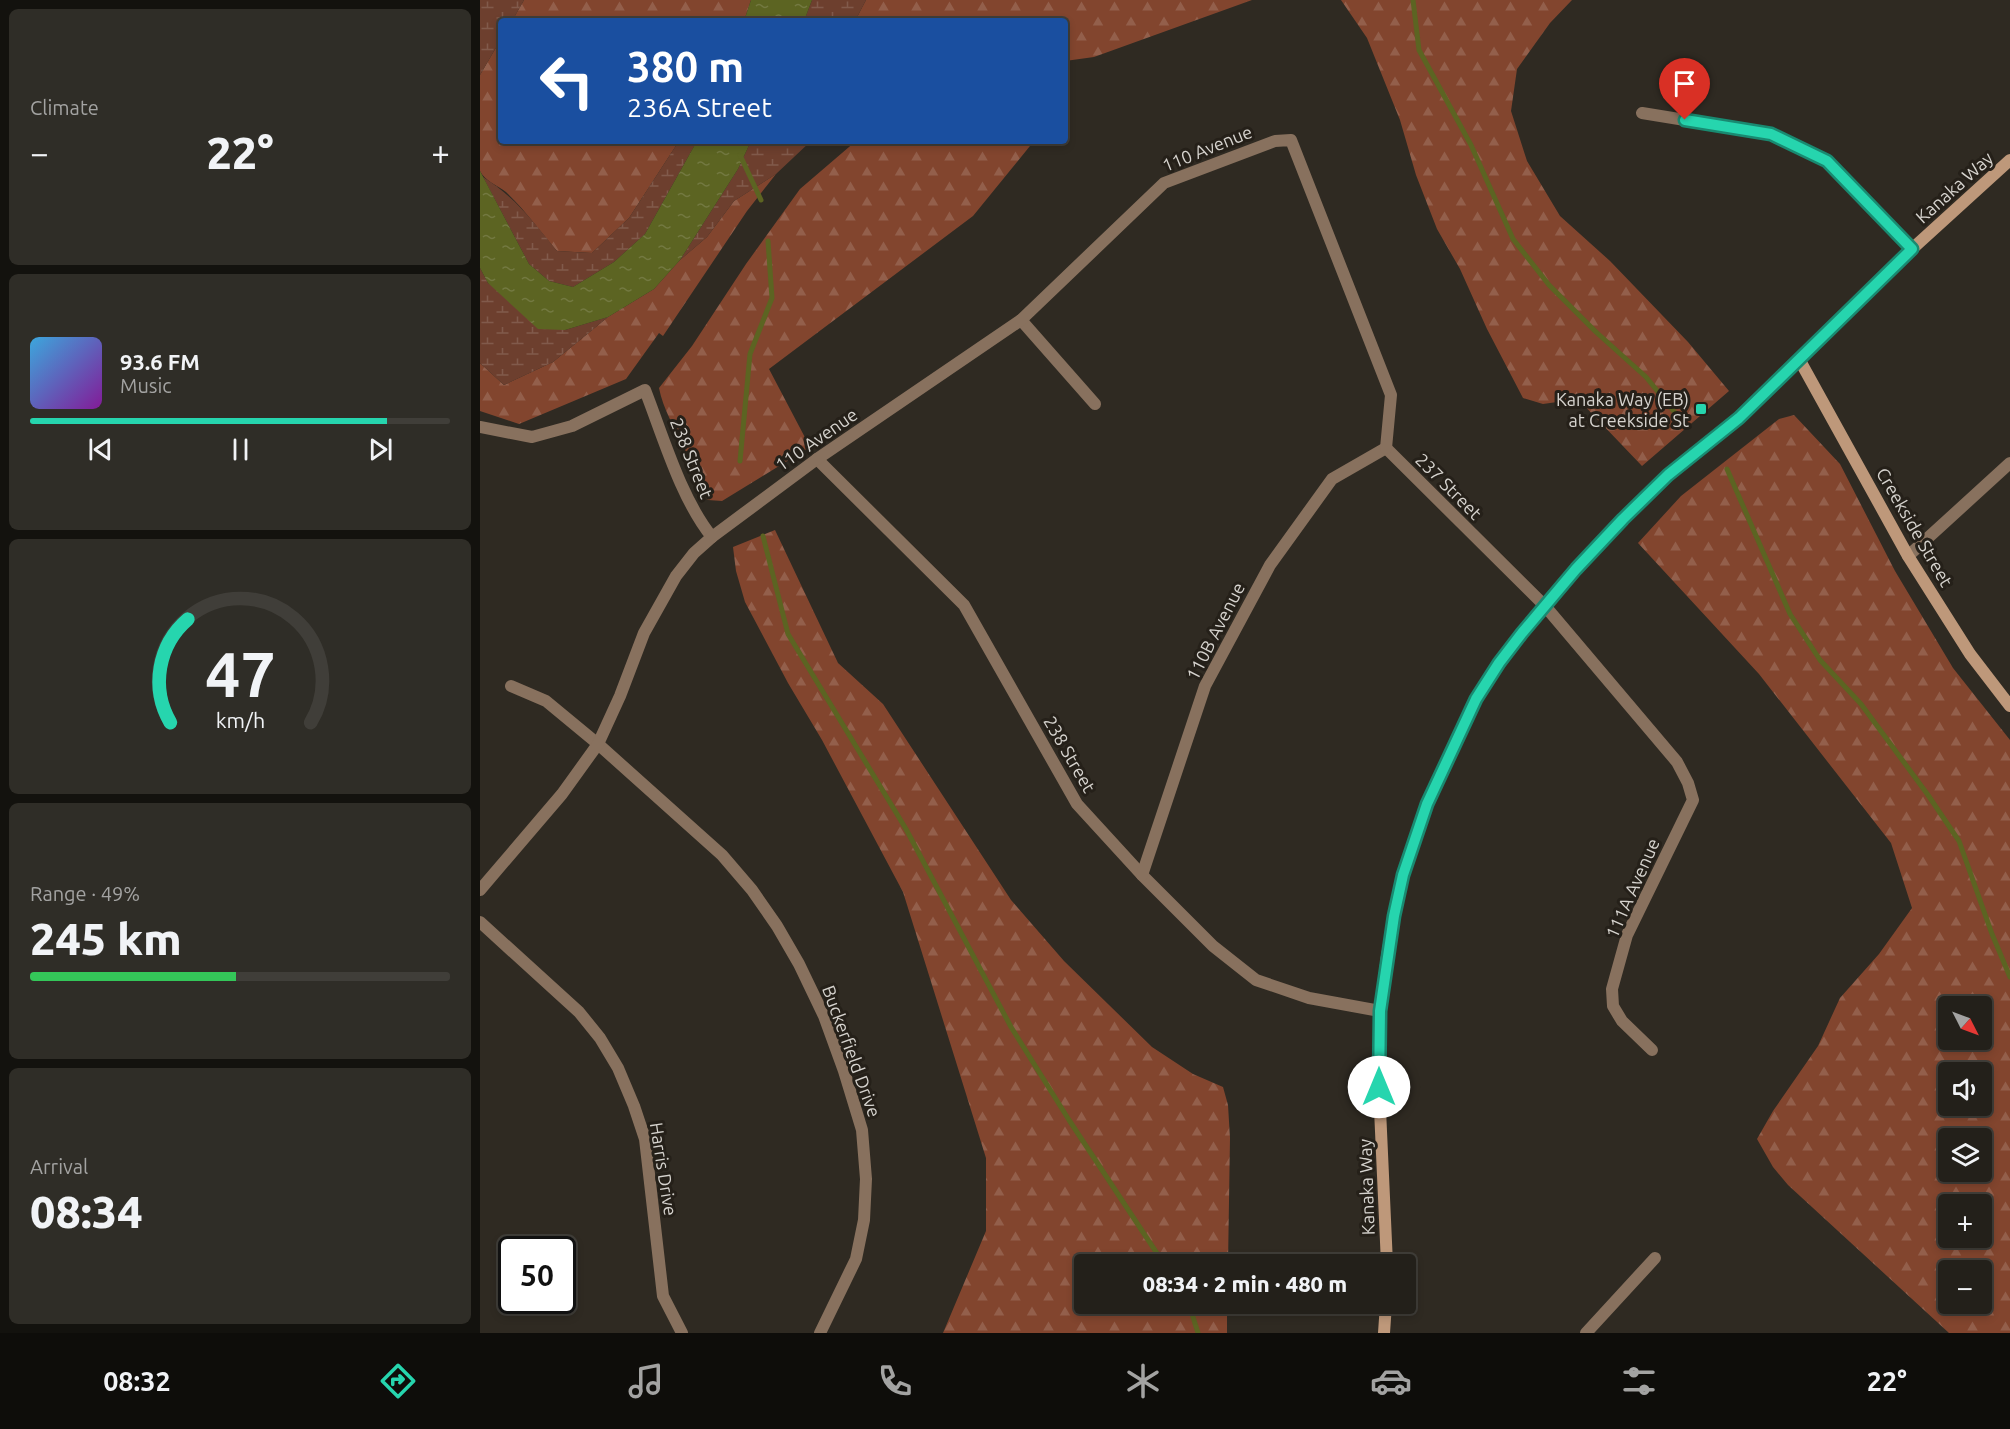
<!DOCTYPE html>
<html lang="en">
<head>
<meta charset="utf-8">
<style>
	body { margin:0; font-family:Ubuntu,sans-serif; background:#2f2d27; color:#f1f3f6; height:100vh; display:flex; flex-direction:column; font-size:22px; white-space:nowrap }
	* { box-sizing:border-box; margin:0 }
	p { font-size:20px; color:#a3a3a2 }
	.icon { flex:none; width:33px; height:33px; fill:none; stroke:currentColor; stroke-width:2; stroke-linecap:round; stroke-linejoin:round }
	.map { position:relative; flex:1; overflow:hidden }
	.details { display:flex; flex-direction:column; gap:9px; padding:9px; background:#13120e; width:480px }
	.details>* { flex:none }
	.hud { position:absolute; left:18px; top:18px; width:570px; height:126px; border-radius:6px; box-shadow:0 3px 9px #0003,0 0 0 2px #403e39; background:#1a4fa0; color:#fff; overflow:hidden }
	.needle { width:39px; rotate:132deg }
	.controls { position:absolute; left:1458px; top:996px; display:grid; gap:12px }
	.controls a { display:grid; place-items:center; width:54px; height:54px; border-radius:6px; background:#23201a; box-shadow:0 3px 9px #0003,0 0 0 2px #403e39; font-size:30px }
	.speed { position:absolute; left:18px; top:1236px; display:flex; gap:12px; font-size:30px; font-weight:700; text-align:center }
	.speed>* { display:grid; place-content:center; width:78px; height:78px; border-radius:50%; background:#23201a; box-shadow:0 3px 9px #0003,0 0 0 2px #403e39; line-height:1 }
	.speed .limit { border:3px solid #111; border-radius:9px; background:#fff; color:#111 }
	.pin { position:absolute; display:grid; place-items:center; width:51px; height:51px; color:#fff; margin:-62px -26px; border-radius:50% 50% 50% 0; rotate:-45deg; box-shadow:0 0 6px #0007 }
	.pin .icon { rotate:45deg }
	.me { position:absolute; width:66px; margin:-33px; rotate:0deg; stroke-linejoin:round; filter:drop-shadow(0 0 4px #0008) }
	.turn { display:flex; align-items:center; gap:21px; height:126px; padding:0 30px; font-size:27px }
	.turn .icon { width:78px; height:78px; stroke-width:2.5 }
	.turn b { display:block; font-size:42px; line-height:51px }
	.big { font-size:45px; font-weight:800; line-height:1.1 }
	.details .widget { flex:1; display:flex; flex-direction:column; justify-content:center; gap:9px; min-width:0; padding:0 21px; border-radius:9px; background:#2f2d27 }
	.details .dial { align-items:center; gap:0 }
	.dial svg { height:156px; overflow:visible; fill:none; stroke:#403e39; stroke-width:7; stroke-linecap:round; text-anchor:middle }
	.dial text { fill:#f1f3f6; stroke:none }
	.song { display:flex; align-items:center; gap:18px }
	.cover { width:72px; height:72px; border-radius:9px; background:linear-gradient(135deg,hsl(200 70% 55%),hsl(290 70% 35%)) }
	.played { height:6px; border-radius:3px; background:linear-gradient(90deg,#26d5ae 85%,#403e39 85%) }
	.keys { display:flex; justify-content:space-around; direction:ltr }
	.heat { display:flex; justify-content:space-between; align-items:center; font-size:33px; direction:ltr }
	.charge { height:9px; border-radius:4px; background:linear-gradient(90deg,#34c759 49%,#403e39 0) }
	.trip { position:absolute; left:594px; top:1254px; width:342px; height:60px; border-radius:6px; background:#23201a; box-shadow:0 3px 9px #0003,0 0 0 2px #403e39; font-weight:800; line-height:60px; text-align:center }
	.menu { display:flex; height:96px; justify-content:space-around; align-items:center; background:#0e0d0a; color:#a3a3a2 }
	.menu .icon { width:42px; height:42px }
	.menu .current { color:#26d5ae }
	.menu b { font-size:27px; color:#f1f3f6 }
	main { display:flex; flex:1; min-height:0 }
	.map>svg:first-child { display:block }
	.forest { fill:url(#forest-firs); fill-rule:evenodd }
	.wetland { fill:url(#wetland-marsh) }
	.water { fill:url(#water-ripples) }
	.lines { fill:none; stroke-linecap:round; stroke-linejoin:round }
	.stream { stroke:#5c6422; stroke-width:5 }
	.street { stroke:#88715e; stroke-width:12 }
	.secondary { stroke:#be987a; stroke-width:12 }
	.route-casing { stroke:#198a71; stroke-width:15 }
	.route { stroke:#26d5ae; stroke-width:10 }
	.poi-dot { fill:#26d5ae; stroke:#252019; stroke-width:2 }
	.labels { text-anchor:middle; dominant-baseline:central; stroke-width:6; stroke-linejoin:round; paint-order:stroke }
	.street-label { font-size:18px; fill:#d6d3ce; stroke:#252019 }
	.poi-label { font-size:18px; fill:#d6d3ce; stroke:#252019; text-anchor:end }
</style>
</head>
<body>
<main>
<section class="details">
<div class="widget"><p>Climate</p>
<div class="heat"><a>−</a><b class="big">22°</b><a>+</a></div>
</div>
<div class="widget">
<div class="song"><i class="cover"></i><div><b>93.6 FM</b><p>Music</p></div></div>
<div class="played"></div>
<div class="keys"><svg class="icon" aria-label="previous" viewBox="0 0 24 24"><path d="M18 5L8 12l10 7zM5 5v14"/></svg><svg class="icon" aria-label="pause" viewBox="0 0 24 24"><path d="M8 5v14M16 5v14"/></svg><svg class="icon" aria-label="next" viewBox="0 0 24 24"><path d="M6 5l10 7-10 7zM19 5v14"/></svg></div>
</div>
<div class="widget dial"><svg viewBox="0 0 100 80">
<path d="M14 69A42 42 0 1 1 86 69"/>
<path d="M14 69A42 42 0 0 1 23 16" stroke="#26d5ae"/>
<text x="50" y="56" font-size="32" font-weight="700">47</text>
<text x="50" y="72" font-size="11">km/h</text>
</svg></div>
<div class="widget"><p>Range · 49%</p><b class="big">245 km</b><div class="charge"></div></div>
<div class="widget"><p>Arrival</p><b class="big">08:34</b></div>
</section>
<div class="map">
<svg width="1530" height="1333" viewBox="0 0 1530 1333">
	<defs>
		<pattern id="forest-firs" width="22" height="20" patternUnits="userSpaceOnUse" patternTransform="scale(1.5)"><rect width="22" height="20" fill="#82452e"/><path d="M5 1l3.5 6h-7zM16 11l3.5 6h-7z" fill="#935f4b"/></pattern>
		<pattern id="wetland-marsh" width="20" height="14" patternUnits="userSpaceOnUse" patternTransform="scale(1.5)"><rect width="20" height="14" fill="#6d3f2e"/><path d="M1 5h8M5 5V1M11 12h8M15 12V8" fill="none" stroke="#815a4b"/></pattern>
		<pattern id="water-ripples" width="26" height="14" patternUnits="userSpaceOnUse" patternTransform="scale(1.5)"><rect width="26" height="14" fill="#5c6422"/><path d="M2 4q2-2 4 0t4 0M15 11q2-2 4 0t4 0" fill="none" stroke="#737941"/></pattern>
	</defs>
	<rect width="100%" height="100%" fill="#2f2a22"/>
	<g class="forest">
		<path d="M 44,0 L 271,0 L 264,21 L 32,21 Z"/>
		<path d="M 386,0 L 772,0 L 614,57 L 585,61 L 585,21 L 375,21 Z"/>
		<path d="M 861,0 L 1092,0 L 1070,23 L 1037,69 L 1031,111 L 1047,161 L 1080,216 L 1130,261 L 1208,342 L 1249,391 L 1162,466 L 1098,399 L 1063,404 L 1043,398 L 1007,329 L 980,269 L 957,229 L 936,175 L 920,120 L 887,38 Z"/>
		<path d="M 21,39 L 21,141 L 199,141 L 149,218 L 112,253 L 77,251 C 60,231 45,210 26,192 C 17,185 5,181 0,171 L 0,75 Z"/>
		<path d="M 376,141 L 554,141 L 493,216 L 289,369 L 330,447 L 242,501 L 228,500 C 216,484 212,466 204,448 C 195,428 183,409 179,388 L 212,346 L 266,264 L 320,189 Z"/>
		<path d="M 296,174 L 267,211 L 183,336 L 179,333 L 146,379 L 39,424 L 0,411 L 0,363 L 24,385 L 73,362 L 128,317 L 174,289 L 200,260 L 227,237 L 254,201 Z"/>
		<path d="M 1314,415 L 1360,464 L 1415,571 L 1473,668 L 1530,740 L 1530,1333 L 1469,1333 L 1308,1185 L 1293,1167 L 1277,1139 L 1293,1111 L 1338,1046 L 1360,998 L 1399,954 L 1432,908 L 1411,843 L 1279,674 L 1158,543 L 1201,496 L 1299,419 ZM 1468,1006 L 1502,1006 L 1502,1040 L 1468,1040 ZM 1468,1072 L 1502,1072 L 1502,1106 L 1468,1106 ZM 1468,1138 L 1502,1138 L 1502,1172 L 1468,1172 ZM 1468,1204 L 1502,1204 L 1502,1238 L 1468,1238 ZM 1502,1270 L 1502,1304 L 1468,1304 L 1468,1270 Z"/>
		<path d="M 295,530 L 358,663 L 403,704 L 531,900 L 584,961 L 672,1047 L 713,1074 L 743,1087 L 748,1105 L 750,1138 L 748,1264 L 604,1264 L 604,1304 L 747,1304 L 747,1333 L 463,1333 L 506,1231 L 506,1158 L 423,892 L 342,740 L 308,683 L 265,602 L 256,571 L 253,547 Z"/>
	</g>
	<g class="wetland">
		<path d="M 0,0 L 44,0 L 32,21 L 21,21 L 21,39 L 0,75 Z"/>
		<path d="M 332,0 L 386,0 L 375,21 L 324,21 Z"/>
		<path d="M 199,141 L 217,141 L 165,234 L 134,262 L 93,287 L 69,281 L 49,264 L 3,177 C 36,198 53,221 77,251 L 112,253 L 149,218 Z"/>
		<path d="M 271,141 L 331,141 L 296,174 L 254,201 L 227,237 L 200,260 L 258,169 Z"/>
		<path d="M 0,268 L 8,283 L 85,330 L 128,317 L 73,362 L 24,385 L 0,363 Z"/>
	</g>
	<g class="water">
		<path d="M 271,0 L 332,0 L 324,21 L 264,21 Z"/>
		<path d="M 217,141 L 271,141 L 258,169 L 200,260 L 174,289 L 128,317 L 85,330 L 58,329 L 8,283 L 0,268 L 0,171 L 49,264 L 69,281 L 93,287 L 134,262 L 165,234 Z"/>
	</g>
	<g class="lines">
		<g class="stream">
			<path d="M 933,0 L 939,50 L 991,145 L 1033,239 L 1069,285 L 1116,332 L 1166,377 L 1196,414"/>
			<path d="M 260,155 L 281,200"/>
			<path d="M 260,461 L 270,354 L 292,298 L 288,241"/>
			<path d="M 1247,469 L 1310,614 L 1340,660 L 1381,704 L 1448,795 L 1479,841 L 1512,934 L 1530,977"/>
			<path d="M 283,536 L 308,634 L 426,829 L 531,1027 L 589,1120 L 684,1264"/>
			<path d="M 709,1304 L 718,1333"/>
		</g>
		<g class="street">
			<path d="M 1162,113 L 1291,134 L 1347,161 L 1432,249"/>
			<path d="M 541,320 L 615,404"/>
			<path d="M 0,427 L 52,437 L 92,426 L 165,390 C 183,436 201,499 232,537"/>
			<path d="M 906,448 L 1065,606 L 1197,762 L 1208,783 L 1213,800 L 1147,935 L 1132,989 L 1133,1006 L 1142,1021 L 1172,1050"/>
			<path d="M 337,459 L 484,605 L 597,804 L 662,875 L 733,946 L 776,980 L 829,998 L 900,1011"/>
			<path d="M 1428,556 L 1530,463"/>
			<path d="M 31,686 L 66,701 L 118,744 L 242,855 L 272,890 L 297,926 L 319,964 L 344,1016 L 364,1071 L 382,1130 L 386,1179 L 384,1220 L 376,1259 L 340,1333"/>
			<path d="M 662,875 L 725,686 L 790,565 L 852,479 L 906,448"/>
			<path d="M 0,890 L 82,794 L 118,744 L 140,696 L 164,633 L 196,576 L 214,553 L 232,537 L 337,459 L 541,320 L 684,183 L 795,141 L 811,140 L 911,395 L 906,448"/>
			<path d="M 0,922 L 99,1012 L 120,1038 L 138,1068 L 154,1106 L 165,1139 L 183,1296 L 202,1333"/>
			<path d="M 1106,1333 L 1175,1258"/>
		</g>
		<g class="secondary">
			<path d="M 1319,359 L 1428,556 L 1490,654 L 1530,706"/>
			<path d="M 907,1264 L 899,1087 L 900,1011 L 907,956 L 914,916 L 923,875 L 947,804 L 996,699 L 1019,664 L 1042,633 L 1096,569 L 1143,519 L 1188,475 L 1259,418 L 1432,249 L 1530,160"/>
			<path d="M 904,1333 L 906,1304"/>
		</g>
	</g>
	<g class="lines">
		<defs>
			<path id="route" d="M 899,1087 L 900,1011 L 914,916 L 923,875 L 947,804 L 996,699 L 1019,663 L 1042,633 L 1096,569 L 1143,519 L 1188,475 L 1259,418 L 1432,249 L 1347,161 L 1291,134 L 1205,120"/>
		</defs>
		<use href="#route" class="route-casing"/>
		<use href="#route" class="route"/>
	</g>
	<rect class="poi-dot" x="1215" y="403" width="12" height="12" rx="3"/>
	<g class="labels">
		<g class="street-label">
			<text transform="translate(727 148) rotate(-22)">110 Avenue</text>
			<text transform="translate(1474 187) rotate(-42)">Kanaka Way</text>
			<text transform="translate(336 439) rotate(-35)">110 Avenue</text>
			<text transform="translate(212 458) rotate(68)">238 Street</text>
			<text transform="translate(969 486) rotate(45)">237 Street</text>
			<text transform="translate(1435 527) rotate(60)">Creekside Street</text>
			<text transform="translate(735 631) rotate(-63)">110B Avenue</text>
			<text transform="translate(590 754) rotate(60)">238 Street</text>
			<text transform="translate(1152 888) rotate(-66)">111A Avenue</text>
			<text transform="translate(372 1051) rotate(70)">Buckerfield Drive</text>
			<text transform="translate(184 1169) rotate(81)">Harris Drive</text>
			<text transform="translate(886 1187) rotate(-92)">Kanaka Way</text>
		</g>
		<g class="poi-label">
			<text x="1209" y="399">Kanaka Way (EB)<tspan x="1209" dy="21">at Creekside St</tspan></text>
		</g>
	</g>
</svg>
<div class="controls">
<a><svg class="needle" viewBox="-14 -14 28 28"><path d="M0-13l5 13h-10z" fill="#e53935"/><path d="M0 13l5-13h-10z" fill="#a3a3a2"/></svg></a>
<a><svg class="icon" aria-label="sound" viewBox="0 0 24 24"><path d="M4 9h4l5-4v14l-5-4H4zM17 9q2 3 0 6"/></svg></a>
<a><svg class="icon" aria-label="layers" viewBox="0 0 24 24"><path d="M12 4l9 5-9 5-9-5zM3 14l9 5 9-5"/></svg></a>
<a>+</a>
<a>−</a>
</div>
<div class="speed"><div class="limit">50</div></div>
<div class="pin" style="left:1205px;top:120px;background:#d93025"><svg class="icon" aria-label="arrive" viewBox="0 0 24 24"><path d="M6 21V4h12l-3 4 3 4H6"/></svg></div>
<svg class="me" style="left:899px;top:1087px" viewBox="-20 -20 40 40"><circle r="19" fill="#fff"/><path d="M0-13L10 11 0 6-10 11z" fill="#26d5ae"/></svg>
<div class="trip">08:34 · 2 min · 480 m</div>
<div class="hud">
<div class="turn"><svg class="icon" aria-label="left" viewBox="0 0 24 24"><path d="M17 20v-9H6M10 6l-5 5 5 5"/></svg><div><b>380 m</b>236A Street</div></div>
</div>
</div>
</main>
<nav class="menu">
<b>08:32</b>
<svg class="icon current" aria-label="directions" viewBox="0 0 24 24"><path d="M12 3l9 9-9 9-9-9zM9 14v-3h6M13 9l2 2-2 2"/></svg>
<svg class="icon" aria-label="music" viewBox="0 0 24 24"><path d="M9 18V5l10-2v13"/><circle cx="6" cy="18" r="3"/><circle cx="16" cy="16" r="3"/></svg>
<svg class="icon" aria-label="phone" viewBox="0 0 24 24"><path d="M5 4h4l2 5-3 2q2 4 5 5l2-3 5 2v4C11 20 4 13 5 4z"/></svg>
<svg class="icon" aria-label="climate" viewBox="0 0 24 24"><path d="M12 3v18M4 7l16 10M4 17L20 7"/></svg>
<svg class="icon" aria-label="car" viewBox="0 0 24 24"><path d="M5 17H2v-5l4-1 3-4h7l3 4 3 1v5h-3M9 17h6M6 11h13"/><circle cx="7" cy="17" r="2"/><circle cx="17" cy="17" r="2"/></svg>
<svg class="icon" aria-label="filters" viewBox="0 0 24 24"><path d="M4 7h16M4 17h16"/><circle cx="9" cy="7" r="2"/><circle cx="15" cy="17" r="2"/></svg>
<b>22°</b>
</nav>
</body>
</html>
